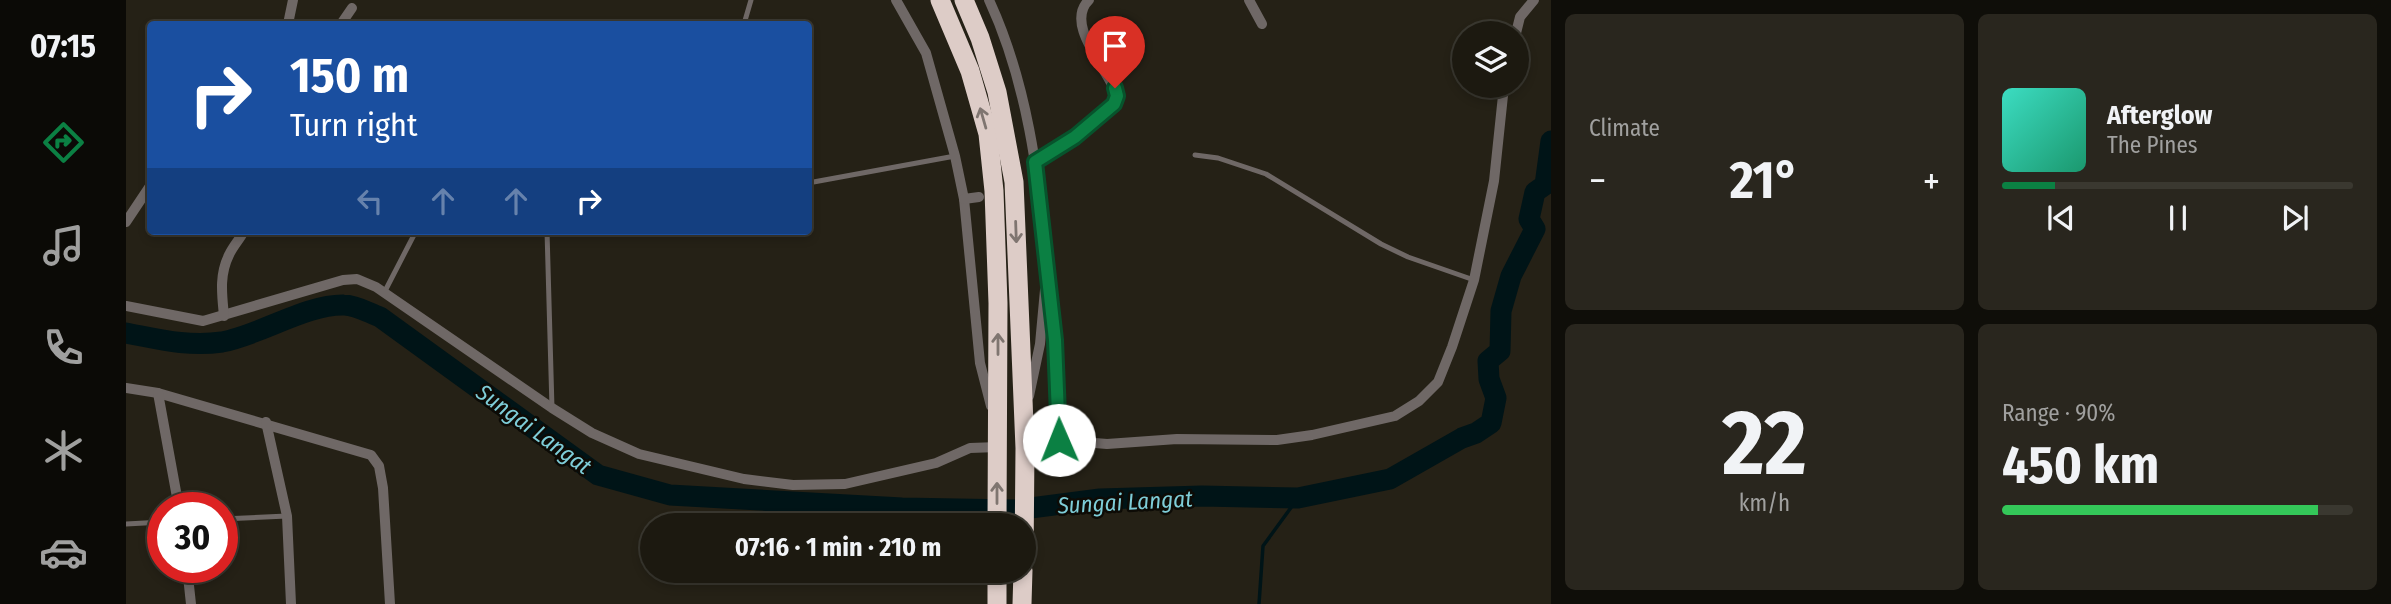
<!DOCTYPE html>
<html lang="en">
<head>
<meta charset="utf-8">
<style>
	body { margin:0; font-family:"Fira Sans Condensed",sans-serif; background:#29261e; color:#f1f3f6; height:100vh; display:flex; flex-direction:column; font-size:26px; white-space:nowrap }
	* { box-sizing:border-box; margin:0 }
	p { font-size:23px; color:#a0a09f }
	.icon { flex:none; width:38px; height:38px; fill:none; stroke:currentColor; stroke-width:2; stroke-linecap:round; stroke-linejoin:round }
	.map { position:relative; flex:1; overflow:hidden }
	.side { display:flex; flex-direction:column; gap:14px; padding:14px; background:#0f0e09; width:840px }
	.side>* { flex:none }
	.banner { position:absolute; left:21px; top:21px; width:665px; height:214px; border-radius:7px; box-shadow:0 4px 10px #0003,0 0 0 2px #3a3830; background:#1a4fa0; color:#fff; overflow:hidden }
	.tools { position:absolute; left:1326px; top:21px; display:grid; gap:14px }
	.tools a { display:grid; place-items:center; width:77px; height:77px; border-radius:50%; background:#1c1910; box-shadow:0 4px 10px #0003,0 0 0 2px #3a3830; font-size:35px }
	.speed { position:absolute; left:21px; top:492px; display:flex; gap:14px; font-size:35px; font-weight:700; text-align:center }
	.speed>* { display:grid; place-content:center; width:91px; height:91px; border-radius:50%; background:#1c1910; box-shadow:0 4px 10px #0003,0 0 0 2px #3a3830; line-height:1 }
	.speed .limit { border:10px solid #d22; background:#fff; color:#111 }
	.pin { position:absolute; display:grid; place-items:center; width:60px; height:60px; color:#fff; margin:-72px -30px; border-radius:50% 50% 50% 0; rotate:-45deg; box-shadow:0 0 7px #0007 }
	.pin .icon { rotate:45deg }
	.me { position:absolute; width:77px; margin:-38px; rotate:359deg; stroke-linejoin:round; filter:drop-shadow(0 0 5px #0008) }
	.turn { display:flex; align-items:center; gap:24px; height:147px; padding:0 28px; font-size:32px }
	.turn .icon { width:91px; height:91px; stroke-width:2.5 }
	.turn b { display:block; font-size:49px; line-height:60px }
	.lanes { display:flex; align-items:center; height:66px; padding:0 28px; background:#0003; justify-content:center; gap:35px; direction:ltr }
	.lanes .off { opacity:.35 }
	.big { font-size:52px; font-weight:700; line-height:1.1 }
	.side .card { flex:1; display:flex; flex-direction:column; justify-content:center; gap:10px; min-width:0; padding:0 24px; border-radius:10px; background:#29261e }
	.side .dial { align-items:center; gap:0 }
	.dial b { font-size:91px; line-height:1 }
	.song { display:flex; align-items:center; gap:21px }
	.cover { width:84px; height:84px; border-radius:10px; background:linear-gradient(135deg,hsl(170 70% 55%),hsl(160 70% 35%)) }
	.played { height:7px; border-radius:4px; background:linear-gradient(90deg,#0b8043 15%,#3a3830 15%) }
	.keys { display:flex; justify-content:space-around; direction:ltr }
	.heat { display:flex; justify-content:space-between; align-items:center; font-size:38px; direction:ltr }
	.charge { height:10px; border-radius:5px; background:linear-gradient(90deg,#34c759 90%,#3a3830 0) }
	.side .tiles { flex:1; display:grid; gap:14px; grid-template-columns:repeat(2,1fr) }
	.trip { position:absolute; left:514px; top:513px; width:396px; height:70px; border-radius:35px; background:#1c1910; box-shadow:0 4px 10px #0003,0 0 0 2px #3a3830; font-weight:700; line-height:70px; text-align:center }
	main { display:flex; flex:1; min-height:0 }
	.dock { display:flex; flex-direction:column; width:126px; justify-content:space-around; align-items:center; background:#0b0a06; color:#a0a09f }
	.dock .icon { width:49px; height:49px }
	.dock .selected { color:#0b8043 }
	.dock b { font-size:32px; color:#f1f3f6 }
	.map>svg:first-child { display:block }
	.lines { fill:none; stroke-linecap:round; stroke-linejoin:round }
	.stream { stroke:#001417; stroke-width:3.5 }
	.river { stroke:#001417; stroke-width:21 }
	.lane { stroke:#6f6866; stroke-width:5 }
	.street { stroke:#6f6866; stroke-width:10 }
	.highway { stroke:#ddccc7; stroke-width:19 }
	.oneway { stroke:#7f7570 }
	.route-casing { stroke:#07532c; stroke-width:18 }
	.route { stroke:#0b8043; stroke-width:12 }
	.labels { text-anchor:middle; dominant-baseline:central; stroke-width:5; stroke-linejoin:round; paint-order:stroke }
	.water-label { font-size:23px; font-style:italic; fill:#7ecdd8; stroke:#0d0b06 }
</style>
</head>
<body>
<main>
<nav class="dock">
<b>07:15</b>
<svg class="icon selected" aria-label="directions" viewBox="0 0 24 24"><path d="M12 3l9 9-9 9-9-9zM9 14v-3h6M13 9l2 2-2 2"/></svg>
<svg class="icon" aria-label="music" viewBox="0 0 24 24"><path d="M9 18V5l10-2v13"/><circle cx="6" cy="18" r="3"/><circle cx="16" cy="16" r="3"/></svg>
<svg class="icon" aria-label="phone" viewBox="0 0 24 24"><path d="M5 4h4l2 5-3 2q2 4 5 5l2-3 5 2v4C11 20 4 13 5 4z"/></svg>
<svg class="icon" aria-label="climate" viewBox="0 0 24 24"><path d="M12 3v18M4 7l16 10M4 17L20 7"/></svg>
<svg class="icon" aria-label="car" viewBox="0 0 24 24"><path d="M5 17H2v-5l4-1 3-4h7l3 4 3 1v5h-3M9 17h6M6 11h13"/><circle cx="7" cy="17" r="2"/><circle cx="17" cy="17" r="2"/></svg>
</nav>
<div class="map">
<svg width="1425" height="604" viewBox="0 0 1425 604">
	<rect width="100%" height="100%" fill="#252116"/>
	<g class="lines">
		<path class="stream" d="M 1133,604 L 1137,546 L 1172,498"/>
		<path class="river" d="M 0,333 C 32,339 62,347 96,342 C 134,335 181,304 218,305 C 230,305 243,313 254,317 L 472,475 L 544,495 L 776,508 L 889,510 L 974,499 L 1076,496 L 1172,498 L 1264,479 L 1336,438 L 1350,433 L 1365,423 L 1370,398 L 1363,379 L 1362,361 L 1374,351 L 1375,311 L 1385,276 L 1409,229 L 1403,219 L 1409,192 L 1419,185 L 1425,141"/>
		<g class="lane">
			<path d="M 618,24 L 625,0"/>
			<path d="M 1069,155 L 1092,158 L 1140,174 L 1255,244 L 1282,257 L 1348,280"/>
			<path d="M 682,183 L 829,156"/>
			<path d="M 421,231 L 426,408"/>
			<path d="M 258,293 L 290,231"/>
			<path d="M 96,519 L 161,516"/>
			<path d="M 0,524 L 37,522"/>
		</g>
		<g class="street">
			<path d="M 770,0 L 800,53 L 829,156 L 838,199 L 854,363 L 865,406"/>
			<path d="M 863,0 C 901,82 913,175 921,265 C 926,323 932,381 933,440 L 981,444 L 1051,439 L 1151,440 L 1186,435 L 1269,416 L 1293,401 L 1312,382 L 1326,347 L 1348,280 L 1368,181 L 1378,86"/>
			<path d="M 1123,0 L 1136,24"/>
			<path d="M 162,24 L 167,0"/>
			<path d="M 215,24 L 226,8"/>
			<path d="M 1390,33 L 1394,17 L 1408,0"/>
			<path d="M 909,162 C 932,149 981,120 991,96 C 984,71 937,25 963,0"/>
			<path d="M 838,199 L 853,197"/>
			<path d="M 0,222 L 24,186"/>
			<path d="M 0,306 L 77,321 L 217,280 L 231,279 L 250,287 L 426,408 L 466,433 L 513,454 L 618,479 L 667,485 L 719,484 L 810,463 L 844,448 L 872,447"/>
			<path d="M 98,316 C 96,295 93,275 103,255 C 107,246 114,239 118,231"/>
			<path d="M 0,388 L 32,393 L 245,455 L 253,466 L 257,488 L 264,604"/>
			<path d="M 32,393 L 53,508"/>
			<path d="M 903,396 L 914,344 L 919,290"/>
			<path d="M 140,422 L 161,516 L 165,604"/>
			<path d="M 61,567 L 65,604"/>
		</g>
		<g class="highway">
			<path d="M 814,0 L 844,71 L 862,134 L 868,191 L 872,303 L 871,525"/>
			<path d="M 838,0 L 854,38 L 871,92 L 888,182 L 899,448 L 898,561"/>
			<path d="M 871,570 L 871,604"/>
			<path d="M 896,604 L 897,570"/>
		</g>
	</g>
	<defs><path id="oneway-shaft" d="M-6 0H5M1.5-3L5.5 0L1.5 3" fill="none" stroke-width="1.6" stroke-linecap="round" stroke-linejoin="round" transform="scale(1.75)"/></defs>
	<g class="oneway">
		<use href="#oneway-shaft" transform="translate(857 118) rotate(-106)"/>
		<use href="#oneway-shaft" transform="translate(890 232) rotate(88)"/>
		<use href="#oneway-shaft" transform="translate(872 344) rotate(-90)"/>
		<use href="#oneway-shaft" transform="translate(871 493) rotate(-90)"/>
	</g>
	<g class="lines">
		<defs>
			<path id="route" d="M 933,440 L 929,340 L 909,162 L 949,137 L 988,104 L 991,96 L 989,88"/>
		</defs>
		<use href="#route" class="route-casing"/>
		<use href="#route" class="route"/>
	</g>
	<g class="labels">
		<g class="water-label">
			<text transform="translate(408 429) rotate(36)">Sungai Langat</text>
			<text transform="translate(999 502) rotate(-3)">Sungai Langat</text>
		</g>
	</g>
</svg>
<div class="tools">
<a><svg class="icon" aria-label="layers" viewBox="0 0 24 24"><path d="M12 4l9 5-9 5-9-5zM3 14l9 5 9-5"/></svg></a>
</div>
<div class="speed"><div class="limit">30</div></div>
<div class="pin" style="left:989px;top:88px;background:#d93025"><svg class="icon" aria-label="arrive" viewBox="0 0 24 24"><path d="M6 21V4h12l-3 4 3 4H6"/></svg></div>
<svg class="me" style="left:933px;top:440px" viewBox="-20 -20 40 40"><circle r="19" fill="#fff"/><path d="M0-13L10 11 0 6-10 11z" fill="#0b8043"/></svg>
<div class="trip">07:16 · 1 min · 210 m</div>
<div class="banner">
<div class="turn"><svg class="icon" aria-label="right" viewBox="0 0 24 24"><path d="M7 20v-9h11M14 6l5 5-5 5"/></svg><div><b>150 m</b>Turn right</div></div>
<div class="lanes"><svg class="icon off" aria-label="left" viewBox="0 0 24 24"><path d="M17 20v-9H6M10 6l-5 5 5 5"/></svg><svg class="icon off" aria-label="ahead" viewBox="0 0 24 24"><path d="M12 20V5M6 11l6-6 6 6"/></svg><svg class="icon off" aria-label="ahead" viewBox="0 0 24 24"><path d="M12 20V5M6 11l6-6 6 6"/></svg><svg class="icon" aria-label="right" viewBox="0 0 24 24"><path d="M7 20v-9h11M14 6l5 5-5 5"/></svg></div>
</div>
</div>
<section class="side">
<div class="tiles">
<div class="card"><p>Climate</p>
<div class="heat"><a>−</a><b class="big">21°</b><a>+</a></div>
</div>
<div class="card">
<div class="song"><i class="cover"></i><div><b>Afterglow</b><p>The Pines</p></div></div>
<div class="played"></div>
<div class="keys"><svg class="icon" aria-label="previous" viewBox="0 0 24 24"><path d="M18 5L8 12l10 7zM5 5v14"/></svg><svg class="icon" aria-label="pause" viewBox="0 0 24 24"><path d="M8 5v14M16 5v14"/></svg><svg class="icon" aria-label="next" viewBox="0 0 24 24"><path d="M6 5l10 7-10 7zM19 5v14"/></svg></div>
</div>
<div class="card dial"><b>22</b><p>km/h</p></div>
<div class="card"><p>Range · 90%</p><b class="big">450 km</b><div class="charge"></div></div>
</div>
</section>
</main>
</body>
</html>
